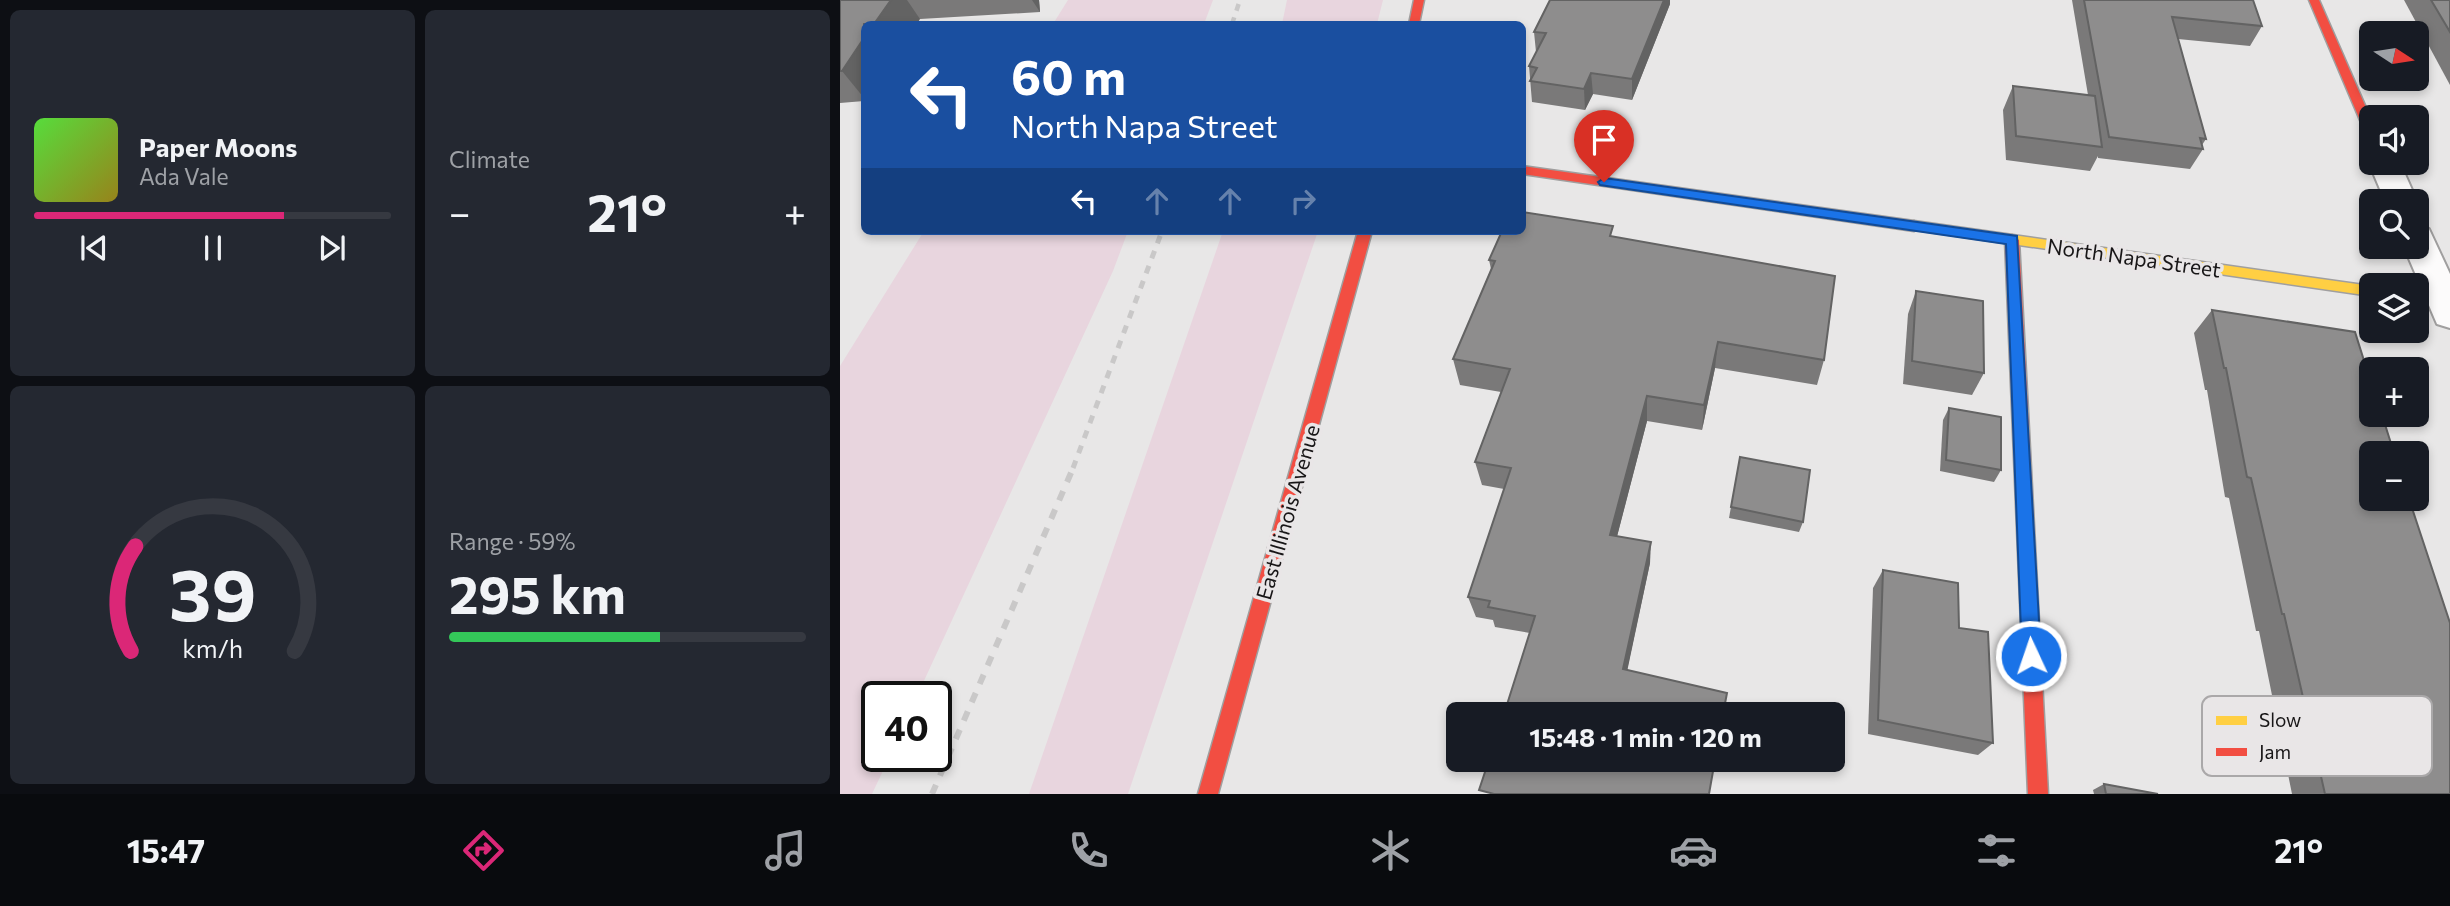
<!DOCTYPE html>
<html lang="en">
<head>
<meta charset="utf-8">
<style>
	body { margin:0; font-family:Commissioner,sans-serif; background:#242831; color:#f1f3f6; height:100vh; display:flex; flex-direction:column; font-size:26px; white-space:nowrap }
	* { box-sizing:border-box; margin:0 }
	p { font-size:23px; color:#9ea1a6 }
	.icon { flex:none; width:38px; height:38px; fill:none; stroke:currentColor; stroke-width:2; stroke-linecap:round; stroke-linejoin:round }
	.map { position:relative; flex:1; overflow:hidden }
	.drawer { display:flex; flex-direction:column; gap:10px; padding:10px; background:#0d0f14; width:840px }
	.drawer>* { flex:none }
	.top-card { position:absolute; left:21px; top:21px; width:665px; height:214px; border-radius:10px; box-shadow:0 4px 10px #0003; background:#1a4fa0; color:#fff; overflow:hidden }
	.needle { width:46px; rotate:102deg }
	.controls { position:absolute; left:1519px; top:21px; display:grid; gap:14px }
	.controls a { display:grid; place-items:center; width:70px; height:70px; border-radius:10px; background:#171b24; box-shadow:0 4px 10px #0003; font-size:35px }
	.speed { position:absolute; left:21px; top:681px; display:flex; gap:14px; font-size:35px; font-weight:700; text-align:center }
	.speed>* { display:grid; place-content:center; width:91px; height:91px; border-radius:50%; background:#171b24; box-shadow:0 4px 10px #0003; line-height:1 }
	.speed .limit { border:4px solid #111; border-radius:10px; background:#fff; color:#111 }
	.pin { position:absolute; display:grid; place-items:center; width:60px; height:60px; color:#fff; margin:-72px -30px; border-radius:50% 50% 50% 0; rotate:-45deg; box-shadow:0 0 7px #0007 }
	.pin .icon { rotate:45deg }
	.me { position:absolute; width:77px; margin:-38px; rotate:357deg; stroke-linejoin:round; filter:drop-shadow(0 0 5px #0008) }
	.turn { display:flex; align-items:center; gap:24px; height:147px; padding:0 35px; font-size:32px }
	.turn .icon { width:91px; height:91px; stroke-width:2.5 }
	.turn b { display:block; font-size:49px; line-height:60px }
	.lanes { display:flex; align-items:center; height:66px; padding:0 35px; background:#0003; justify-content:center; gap:35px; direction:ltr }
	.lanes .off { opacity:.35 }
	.big { font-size:52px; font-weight:700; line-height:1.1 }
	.drawer .card { flex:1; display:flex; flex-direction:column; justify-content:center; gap:10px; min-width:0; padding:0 24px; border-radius:10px; background:#242831 }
	.drawer .dial { align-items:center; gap:0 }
	.dial svg { height:182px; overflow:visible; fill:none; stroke:#363941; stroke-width:7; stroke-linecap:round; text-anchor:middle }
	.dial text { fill:#f1f3f6; stroke:none }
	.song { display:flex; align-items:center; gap:21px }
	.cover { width:84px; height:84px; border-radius:10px; background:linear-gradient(135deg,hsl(110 70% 55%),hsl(50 70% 35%)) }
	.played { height:7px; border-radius:4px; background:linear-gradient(90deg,#db2777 70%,#363941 70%) }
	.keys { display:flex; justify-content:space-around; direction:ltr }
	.heat { display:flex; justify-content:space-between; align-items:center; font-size:38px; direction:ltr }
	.charge { height:10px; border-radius:5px; background:linear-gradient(90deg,#34c759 59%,#363941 0) }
	.drawer .tiles { flex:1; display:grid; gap:10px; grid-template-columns:repeat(2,1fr) }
	.trip { position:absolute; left:606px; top:702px; width:399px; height:70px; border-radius:10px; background:#171b24; box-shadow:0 4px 10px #0003; font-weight:700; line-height:70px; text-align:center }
	.dock { display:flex; height:112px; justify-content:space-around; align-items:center; background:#090b0e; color:#9ea1a6 }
	.dock .icon { width:49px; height:49px }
	.dock .current { color:#db2777 }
	.dock b { font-size:32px; color:#f1f3f6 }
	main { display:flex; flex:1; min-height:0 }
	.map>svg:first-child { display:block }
	.green { fill:#e8d5de }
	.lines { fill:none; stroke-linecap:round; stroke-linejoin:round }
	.street-casing { stroke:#a09f9f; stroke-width:4 }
	.slow-casing { stroke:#a09f9f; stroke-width:3 }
	.jam-casing { stroke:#a09f9f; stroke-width:3 }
	.street { fill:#fcfbfb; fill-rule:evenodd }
	.slow { fill:#ffcf43; fill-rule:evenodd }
	.jam { fill:#f24e42; fill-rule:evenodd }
	.rail-far2 { stroke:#c9c8c8; stroke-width:4.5; stroke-dasharray:7 7; stroke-linecap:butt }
	.rail-far1 { stroke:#c9c8c8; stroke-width:5; stroke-dasharray:8 8; stroke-linecap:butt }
	.rail { stroke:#c9c8c8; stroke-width:6; stroke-dasharray:10 10; stroke-linecap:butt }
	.wall { fill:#7a7979 }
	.shaded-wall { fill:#636363 }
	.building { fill:#8e8d8d; stroke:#636363; stroke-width:2 }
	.route { fill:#1a73e8; stroke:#114b97; stroke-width:2 }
	.labels { text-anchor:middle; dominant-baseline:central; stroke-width:7; stroke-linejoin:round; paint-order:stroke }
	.street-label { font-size:21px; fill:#181617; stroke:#e9e6e7 }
	.key { fill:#e9e6e7; stroke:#aaa8a9; stroke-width:2 }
	.key-label { font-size:19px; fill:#181617 }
</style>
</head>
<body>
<main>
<section class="drawer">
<div class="tiles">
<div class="card">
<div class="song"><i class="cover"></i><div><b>Paper Moons</b><p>Ada Vale</p></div></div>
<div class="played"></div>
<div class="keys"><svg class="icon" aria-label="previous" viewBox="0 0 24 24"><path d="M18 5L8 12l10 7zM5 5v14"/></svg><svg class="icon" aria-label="pause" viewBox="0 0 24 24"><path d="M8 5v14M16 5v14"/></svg><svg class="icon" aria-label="next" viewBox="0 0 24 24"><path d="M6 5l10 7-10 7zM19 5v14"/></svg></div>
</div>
<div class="card"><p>Climate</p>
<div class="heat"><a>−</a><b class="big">21°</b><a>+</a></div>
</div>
<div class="card dial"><svg viewBox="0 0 100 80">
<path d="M14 69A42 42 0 1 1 86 69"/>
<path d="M14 69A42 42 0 0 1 16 23" stroke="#db2777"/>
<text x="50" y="56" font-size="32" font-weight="700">39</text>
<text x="50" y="72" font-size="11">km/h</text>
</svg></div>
<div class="card"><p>Range · 59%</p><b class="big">295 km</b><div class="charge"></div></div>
</div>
</section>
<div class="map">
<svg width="1610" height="794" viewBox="0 0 1610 794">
	<rect width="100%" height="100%" fill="#e8e7e7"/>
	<g class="green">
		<path d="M 228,0 L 373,0 L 364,24 L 213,24 Z"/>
		<path d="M 447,0 L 543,0 L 537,24 L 442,24 Z"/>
		<path d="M 84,231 L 288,231 L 273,271 L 77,696 L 37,696 L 37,756 L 50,756 L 32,794 L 0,794 L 0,366 Z"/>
		<path d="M 383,231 L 478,231 L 288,794 L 189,794 Z"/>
	</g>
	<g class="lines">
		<defs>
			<g id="street">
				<path d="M 1531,160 L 1531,163 L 1560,163 L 1577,201 L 1577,202 L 1545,201 L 1529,163 Z"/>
				<path d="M 1577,225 L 1589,229 L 1610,274 L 1610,328 L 1597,324 L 1564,247 L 1577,247 Z"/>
			</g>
			<path id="slow" d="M 1074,221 L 1531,286 L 1531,296 L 1069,229 L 1067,226 Z"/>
			<g id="jam">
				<path d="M 574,0 L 584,0 L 579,24 L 569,24 Z"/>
				<path d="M 1469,0 L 1479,0 L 1531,119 L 1531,136 L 1525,132 Z"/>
				<path d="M 682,166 L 1074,221 L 1081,226 L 1074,231 L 682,174 Z"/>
				<path d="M 518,231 L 532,231 L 378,794 L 358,794 Z"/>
				<path d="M 1172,235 L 1179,240 L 1208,794 L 1188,794 L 1165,240 Z"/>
			</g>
		</defs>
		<use href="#street" class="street-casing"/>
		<use href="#slow" class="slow-casing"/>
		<use href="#jam" class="jam-casing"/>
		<use href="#street" class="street"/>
		<use href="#slow" class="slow"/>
		<use href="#jam" class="jam"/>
		<path class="rail-far2" d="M 392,24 L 400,0"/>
		<path class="rail-far1" d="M 233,468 L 322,231"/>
		<path class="rail" d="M 92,794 L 234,466"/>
	</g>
	<g class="wall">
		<path d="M 0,0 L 199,0 L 200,12 L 80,19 L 24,24 L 24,101 L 0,103 Z"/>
		<path d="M 1232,0 L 1413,0 L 1422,26 L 1410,46 L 1338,39 L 1366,139 L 1362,145 L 1363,149 L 1350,169 L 1258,158 L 1258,156 L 1250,171 L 1166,160 L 1163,110 L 1173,86 L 1248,95 Z"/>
		<path d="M 1564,0 L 1610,0 L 1610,85 Z"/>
		<path d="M 830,4 L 792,100 L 753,94 L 745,110 L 692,102 L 689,66 L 696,52 L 694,32 Z"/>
		<path d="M 773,236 L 984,360 L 977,385 L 875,368 L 862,430 L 807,421 L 777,536 L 810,563 L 787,670 L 883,714 L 690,633 L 655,627 L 653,620 L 636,617 L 628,597 L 664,489 L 642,485 L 635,462 L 661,392 L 620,385 L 613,359 L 651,269 L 649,260 Z"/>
		<path d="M 1076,291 L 1144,373 L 1132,395 L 1063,384 L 1068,314 Z"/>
		<path d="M 1372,310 L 1610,794 L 1452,794 L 1419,631 L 1416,631 L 1389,498 L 1385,497 L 1367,390 L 1365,390 L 1354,333 Z"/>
		<path d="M 1109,408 L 1161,470 L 1154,482 L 1100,471 L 1103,420 Z"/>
		<path d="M 900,457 L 963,522 L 959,532 L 889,518 Z"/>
		<path d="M 1043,570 L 1119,628 L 1153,743 L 1138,755 L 1028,734 L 1033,588 Z"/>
		<path d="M 1264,784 L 1318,794 L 1254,794 L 1253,790 Z"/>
	</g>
	<g class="shaded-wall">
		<path d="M 51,0 L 67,0 L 80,19 L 77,24 L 34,24 Z"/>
		<path d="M 192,0 L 199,0 L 200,12 Z"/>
		<path d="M 824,0 L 830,0 L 830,4 L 792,100 L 792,79 Z"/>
		<path d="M 24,38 L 24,98 L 2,71 Z"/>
		<path d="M 751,73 L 753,94 L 745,110 L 744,89 Z"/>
		<path d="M 878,342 L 875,368 L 862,430 L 864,405 Z"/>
		<path d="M 807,396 L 807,421 L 772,556 L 770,535 Z"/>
		<path d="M 811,542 L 810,563 L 784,686 L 783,669 Z"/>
	</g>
	<g class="building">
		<path d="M 0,0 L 51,0 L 34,24 L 24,24 L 24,38 L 2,71 L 0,71 Z"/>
		<path d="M 710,0 L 824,0 L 792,79 L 751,73 L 744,89 L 690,81 L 697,68 L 689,66 L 706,33 L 694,32 Z"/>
		<path d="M 1244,0 L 1413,0 L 1422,26 L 1332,17 L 1366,139 L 1360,138 L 1363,149 L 1269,137 Z"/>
		<path d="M 1591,0 L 1610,0 L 1610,32 Z"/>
		<path d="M 1173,86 L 1255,96 L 1262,147 L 1176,136 Z"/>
		<path d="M 682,212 L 773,226 L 770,236 L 995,276 L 984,360 L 878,342 L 864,405 L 807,396 L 770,535 L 811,542 L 783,669 L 887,693 L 883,714 L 664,714 L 695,616 L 648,607 L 650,601 L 628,597 L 671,468 L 635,462 L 670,369 L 613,359 L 655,261 L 649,260 L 662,231 L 682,231 Z"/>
		<path d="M 1076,291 L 1143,301 L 1144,373 L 1072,361 Z"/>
		<path d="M 1372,310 L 1515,332 L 1531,383 L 1531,415 L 1542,415 L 1554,453 L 1531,453 L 1531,499 L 1569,499 L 1610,623 L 1610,794 L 1485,794 L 1444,614 L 1442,614 L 1411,478 L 1407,477 L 1386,368 L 1384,368 Z"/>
		<path d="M 1109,408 L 1161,417 L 1161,470 L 1106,460 Z"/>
		<path d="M 900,457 L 970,470 L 963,522 L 891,507 Z"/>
		<path d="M 1043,570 L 1118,583 L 1119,628 L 1148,632 L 1153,743 L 1038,720 Z"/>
		<path d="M 649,760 L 875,760 L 869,794 L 654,794 L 639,790 Z"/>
		<path d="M 1264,784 L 1318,794 L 1266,794 Z"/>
	</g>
	<path class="route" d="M 764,178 L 1177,236 L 1201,656 L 1198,662 L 1191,665 L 1185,662 L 1182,656 L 1166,244 L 760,185 L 758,182 Z"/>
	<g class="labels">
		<g class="street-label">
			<text transform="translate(1294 257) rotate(8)">North Napa Street</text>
			<text transform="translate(447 512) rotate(-74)">East Illinois Avenue</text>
		</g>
	</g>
	<rect x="1362" y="696" width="230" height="80" rx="10" class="key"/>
	<rect x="1376" y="716" width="31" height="9" fill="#ffcf43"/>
	<rect x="1376" y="748" width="31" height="8" fill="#f24e42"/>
	<g class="key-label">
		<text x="1419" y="727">Slow</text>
		<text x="1419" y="759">Jam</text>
	</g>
</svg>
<div class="controls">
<a><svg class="needle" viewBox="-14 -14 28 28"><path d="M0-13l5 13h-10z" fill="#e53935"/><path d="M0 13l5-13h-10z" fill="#9ea1a6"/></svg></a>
<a><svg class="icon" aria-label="sound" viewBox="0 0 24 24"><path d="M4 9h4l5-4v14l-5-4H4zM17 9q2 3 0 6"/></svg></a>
<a><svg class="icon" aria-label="search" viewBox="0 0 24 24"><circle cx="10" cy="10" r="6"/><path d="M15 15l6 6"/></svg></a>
<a><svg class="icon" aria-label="layers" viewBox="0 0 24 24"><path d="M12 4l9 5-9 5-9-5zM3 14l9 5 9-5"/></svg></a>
<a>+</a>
<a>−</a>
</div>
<div class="speed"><div class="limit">40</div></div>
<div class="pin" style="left:764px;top:182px;background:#d93025"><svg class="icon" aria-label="arrive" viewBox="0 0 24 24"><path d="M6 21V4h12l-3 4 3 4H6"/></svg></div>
<svg class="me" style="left:1191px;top:656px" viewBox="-20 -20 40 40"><circle r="17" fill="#1a73e8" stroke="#fff" stroke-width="3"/><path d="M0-11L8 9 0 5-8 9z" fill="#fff"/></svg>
<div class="trip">15:48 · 1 min · 120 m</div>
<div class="top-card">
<div class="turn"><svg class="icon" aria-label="left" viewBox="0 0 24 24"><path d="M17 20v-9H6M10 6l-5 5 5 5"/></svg><div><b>60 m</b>North Napa Street</div></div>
<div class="lanes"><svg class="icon" aria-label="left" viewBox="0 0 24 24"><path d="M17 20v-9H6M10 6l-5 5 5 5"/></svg><svg class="icon off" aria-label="ahead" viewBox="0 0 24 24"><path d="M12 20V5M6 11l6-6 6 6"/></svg><svg class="icon off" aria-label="ahead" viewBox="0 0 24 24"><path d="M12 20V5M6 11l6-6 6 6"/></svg><svg class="icon off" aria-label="right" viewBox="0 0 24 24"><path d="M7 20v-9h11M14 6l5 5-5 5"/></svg></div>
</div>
</div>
</main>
<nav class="dock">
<b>15:47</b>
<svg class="icon current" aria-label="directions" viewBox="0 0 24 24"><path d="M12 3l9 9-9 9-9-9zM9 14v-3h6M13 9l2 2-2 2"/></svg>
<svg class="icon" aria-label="music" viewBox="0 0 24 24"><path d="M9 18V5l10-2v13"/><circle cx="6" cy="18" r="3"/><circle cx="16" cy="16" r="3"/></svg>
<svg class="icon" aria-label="phone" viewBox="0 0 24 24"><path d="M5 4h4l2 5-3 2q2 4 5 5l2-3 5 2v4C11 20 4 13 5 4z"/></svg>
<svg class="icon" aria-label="climate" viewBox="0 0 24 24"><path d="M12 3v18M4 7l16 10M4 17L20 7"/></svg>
<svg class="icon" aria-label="car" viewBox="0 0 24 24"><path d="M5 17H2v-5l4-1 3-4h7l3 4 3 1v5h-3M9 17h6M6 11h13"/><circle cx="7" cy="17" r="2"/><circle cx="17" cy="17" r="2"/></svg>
<svg class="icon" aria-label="filters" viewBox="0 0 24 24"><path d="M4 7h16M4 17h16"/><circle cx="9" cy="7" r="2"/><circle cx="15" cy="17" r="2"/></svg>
<b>21°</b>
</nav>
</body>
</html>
